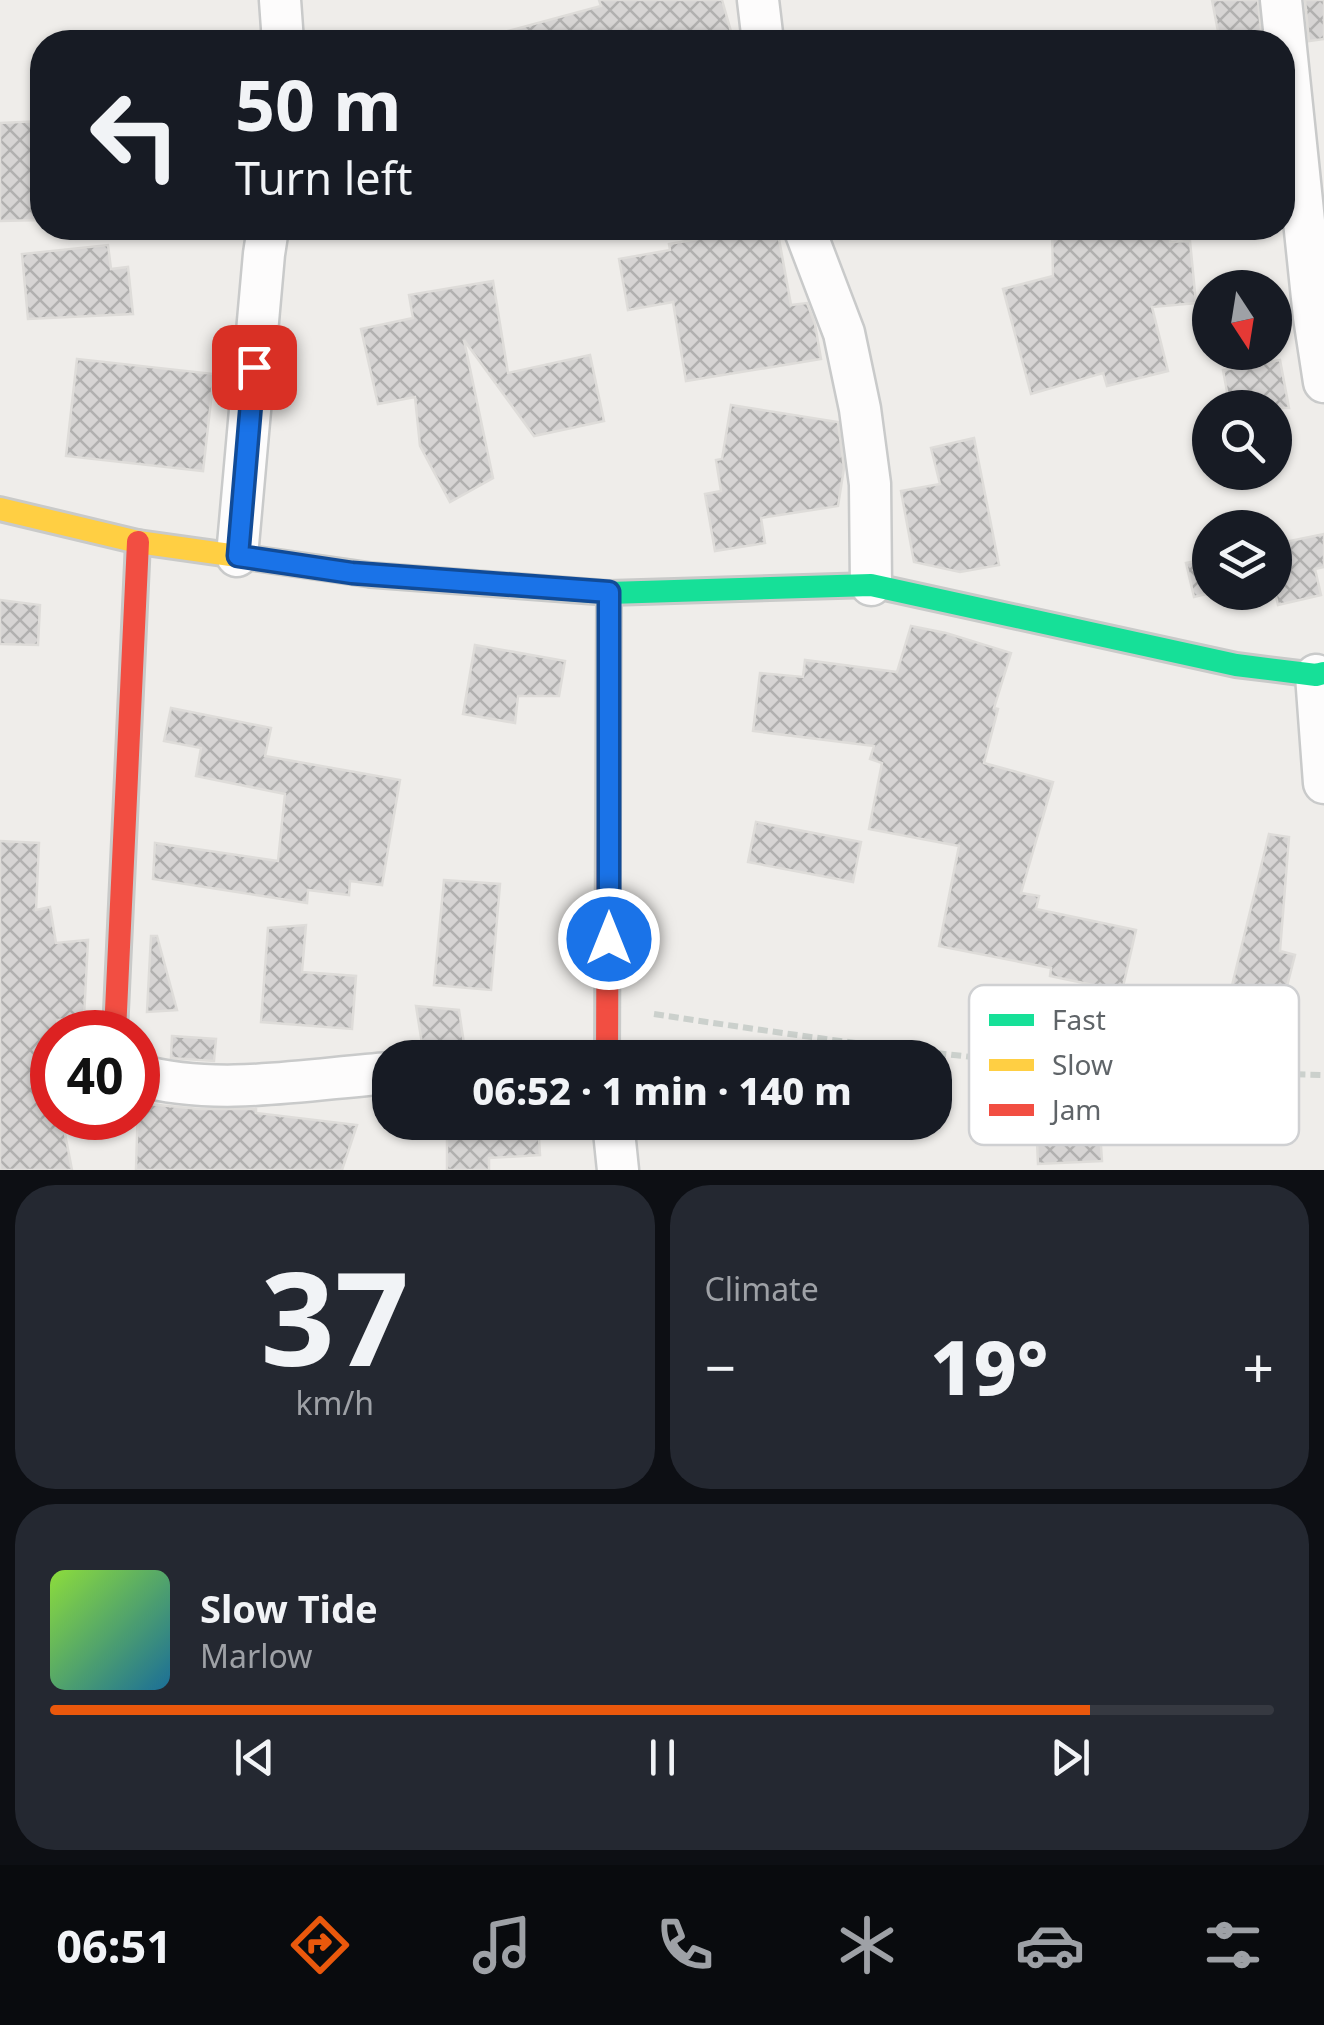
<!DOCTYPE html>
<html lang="en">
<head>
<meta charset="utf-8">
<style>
	body { margin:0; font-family:"Noto Sans",sans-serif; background:#242831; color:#f1f3f6; height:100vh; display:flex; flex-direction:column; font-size:38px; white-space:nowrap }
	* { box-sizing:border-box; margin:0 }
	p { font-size:32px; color:#9ea1a6 }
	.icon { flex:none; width:55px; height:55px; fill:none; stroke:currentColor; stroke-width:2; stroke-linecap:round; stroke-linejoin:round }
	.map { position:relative; height:1170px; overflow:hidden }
	.panel { display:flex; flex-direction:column; gap:15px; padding:15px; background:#0d0f14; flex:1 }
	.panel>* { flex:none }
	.top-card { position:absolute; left:30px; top:30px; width:1265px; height:210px; border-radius:40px; box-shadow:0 2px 8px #0004; background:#171b24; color:#f1f3f6; overflow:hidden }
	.needle { width:65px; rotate:168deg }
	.buttons { position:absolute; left:1192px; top:270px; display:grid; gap:20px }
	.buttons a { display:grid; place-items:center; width:100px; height:100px; border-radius:50%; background:#171b24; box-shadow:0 2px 8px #0004; font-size:50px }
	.speed { position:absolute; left:30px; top:1010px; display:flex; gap:20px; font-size:50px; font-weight:700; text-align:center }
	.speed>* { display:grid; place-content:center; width:130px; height:130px; border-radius:50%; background:#171b24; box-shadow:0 2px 8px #0004; line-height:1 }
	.speed .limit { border:15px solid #d22; background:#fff; color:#111 }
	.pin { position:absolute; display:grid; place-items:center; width:85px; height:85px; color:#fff; margin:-42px; border-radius:20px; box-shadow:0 5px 15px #0006 }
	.me { position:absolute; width:110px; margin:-55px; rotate:0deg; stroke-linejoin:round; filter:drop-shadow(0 0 8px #0008) }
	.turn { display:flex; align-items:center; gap:35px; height:210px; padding:0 40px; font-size:45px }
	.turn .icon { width:130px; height:130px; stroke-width:2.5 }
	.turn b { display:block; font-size:70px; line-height:85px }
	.big { font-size:75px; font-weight:800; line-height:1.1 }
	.panel .tile { flex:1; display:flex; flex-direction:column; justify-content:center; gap:15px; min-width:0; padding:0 35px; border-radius:40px; background:#242831 }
	.panel .dial { align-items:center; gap:0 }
	.dial b { font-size:130px; line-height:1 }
	.song { display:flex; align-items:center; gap:30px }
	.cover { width:120px; height:120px; border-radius:15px; background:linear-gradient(135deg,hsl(90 70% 55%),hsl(200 70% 35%)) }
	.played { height:10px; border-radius:5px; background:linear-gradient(90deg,#ea580c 85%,#363941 85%) }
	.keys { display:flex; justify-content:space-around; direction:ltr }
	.heat { display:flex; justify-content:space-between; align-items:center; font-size:55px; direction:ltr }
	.panel .tiles { flex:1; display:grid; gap:15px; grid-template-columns:1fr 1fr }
	.tile:last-child { grid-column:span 2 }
	.trip { position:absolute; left:372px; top:1040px; width:580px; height:100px; border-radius:40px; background:#171b24; box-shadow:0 2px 8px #0004; font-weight:800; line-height:100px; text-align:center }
	.tab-bar { display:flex; height:160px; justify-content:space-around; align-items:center; background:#090b0e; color:#9ea1a6 }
	.tab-bar .icon { width:70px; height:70px }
	.tab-bar .active { color:#ea580c }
	.tab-bar b { font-size:45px; color:#f1f3f6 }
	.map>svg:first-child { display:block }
	.building { fill:url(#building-cross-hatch); stroke:#dedcd9; stroke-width:2.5 }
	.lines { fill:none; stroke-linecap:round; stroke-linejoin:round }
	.street-casing { stroke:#c9caca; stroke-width:45 }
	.fast-casing { stroke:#c9cac9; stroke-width:28 }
	.slow-casing { stroke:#c9cac9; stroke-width:28 }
	.jam-casing { stroke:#c9cac9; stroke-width:28 }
	.path { stroke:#cbd0cc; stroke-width:6; stroke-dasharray:10 5; stroke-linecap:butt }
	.street { stroke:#fdfcfc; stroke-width:40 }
	.fast { stroke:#16e098; stroke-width:22 }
	.slow { stroke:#ffcf43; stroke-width:22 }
	.jam { stroke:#f24e42; stroke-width:22 }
	.route-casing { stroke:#114b97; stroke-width:25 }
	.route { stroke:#1a73e8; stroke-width:18 }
	.key { fill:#fff; stroke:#cfd0d2; stroke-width:2.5 }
	.key-label { font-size:28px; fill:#5f6468 }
</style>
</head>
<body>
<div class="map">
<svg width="1324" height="1170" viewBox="0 0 1324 1170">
	<defs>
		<pattern id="building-cross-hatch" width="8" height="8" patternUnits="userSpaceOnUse" patternTransform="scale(2.5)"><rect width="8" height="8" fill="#d6d4d3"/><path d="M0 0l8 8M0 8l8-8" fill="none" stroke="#b1b0af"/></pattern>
	</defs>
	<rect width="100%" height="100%" fill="#efedea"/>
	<g class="building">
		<path d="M 599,0 L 722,0 L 734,42 L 509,42 L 508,31 L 601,6 Z"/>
		<path d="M 1212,0 L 1258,0 L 1262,42 L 1220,42 Z"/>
		<path d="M 1305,0 L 1324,0 L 1324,39 L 1309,41 Z"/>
		<path d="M 42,121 L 42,220 L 0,221 L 0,123 Z"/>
		<path d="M 726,228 L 777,228 L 791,305 L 807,303 L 815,324 L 821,359 L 686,381 L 673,302 L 628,310 L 619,259 L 670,250 L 669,244 L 727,234 Z"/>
		<path d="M 1052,228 L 1170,228 L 1170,242 L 1190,241 L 1196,303 L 1152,307 L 1168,371 L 1107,386 L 1103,373 L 1031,394 L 1003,289 L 1053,276 Z"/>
		<path d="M 108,245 L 111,269 L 128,267 L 133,314 L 28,319 L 22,254 Z"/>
		<path d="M 493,281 L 508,373 L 590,355 L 604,421 L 534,436 L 464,340 L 493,478 L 450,502 L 420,446 L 415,397 L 378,404 L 361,329 L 413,318 L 409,295 Z"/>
		<path d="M 77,359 L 214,374 L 203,471 L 66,456 Z"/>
		<path d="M 1280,360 L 1289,408 L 1230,408 L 1223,370 Z"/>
		<path d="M 731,405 L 838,422 L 844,468 L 838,506 L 761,518 L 765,543 L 715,551 L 705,494 L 721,491 L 716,460 L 722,459 Z"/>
		<path d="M 974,438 L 999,565 L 960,572 L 914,562 L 901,491 L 940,484 L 931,448 Z"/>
		<path d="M 1324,534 L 1324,567 L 1315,569 L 1321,595 L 1278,605 L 1275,592 L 1275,544 Z"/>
		<path d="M 1210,558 L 1210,592 L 1215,592 L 1194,597 L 1186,563 Z"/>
		<path d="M 0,600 L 40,605 L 38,645 L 0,644 Z"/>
		<path d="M 911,626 L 946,633 L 1011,653 L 994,708 L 998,709 L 984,763 L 1053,782 L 1021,893 L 1039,896 L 1036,909 L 1136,930 L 1122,991 L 1050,976 L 1051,968 L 939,946 L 959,846 L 869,829 L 882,763 L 870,759 L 874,746 L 753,731 L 760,673 L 803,677 L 805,660 L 897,672 Z"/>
		<path d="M 475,645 L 565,661 L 559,696 L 518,696 L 515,723 L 463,714 Z"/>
		<path d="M 171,708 L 271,728 L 265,756 L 400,780 L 382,885 L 350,881 L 349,895 L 308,890 L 307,903 L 153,879 L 155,843 L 278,861 L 285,794 L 196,776 L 201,748 L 164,741 Z"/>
		<path d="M 756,822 L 861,842 L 853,882 L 748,862 Z"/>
		<path d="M 1269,834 L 1289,837 L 1280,951 L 1295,955 L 1285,994 L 1266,990 L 1259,1019 L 1226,1010 Z"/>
		<path d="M 0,841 L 39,843 L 36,910 L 50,907 L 56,943 L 88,940 L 84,1017 L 57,1020 L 58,1032 L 52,1032 L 52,1118 L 62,1118 L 72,1170 L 0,1170 Z"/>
		<path d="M 444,880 L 500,884 L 491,990 L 434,985 Z"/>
		<path d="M 306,925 L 302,972 L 356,976 L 352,1029 L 261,1022 L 268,928 Z"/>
		<path d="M 151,936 L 157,936 L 177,1010 L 147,1012 Z"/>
		<path d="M 416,1006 L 459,1010 L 464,1044 L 423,1050 Z"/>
		<path d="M 172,1036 L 216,1039 L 214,1061 L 171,1058 Z"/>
		<path d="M 138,1103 L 199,1109 L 256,1109 L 256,1113 L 357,1125 L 342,1170 L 136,1170 Z"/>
		<path d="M 1099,1116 L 1102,1161 L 1038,1164 L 1036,1119 Z"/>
		<path d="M 447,1122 L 538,1122 L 540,1155 L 489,1158 L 489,1170 L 447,1170 Z"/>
	</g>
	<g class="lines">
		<defs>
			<g id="street">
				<path d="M 280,0 L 283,42"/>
				<path d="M 758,0 L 763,42"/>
				<path d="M 1281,0 L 1314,317 L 1324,382"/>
				<path d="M 804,228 L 844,333 L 860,409 L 870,484 L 871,585"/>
				<path d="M 237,556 L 264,254 L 268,228"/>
				<path d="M 1316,675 L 1324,783"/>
				<path d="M 138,1075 C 218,1097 308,1079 390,1073"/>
				<path d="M 613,1122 L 618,1170"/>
			</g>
			<path id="fast" d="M 371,575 L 609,593 L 871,585 L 1236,665 L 1316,675 L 1324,673"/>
			<path id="slow" d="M 0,509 L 138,542 L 371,575"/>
			<g id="jam">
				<path d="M 115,1032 L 138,542"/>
				<path d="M 607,1058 L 609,593"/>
			</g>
		</defs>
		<use href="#street" class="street-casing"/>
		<use href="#fast" class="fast-casing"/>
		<use href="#slow" class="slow-casing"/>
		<use href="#jam" class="jam-casing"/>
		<path class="path" d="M 654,1014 C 812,1038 973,1061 1133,1071 C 1196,1075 1260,1073 1324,1075"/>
		<use href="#street" class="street"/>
		<use href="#fast" class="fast"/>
		<use href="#slow" class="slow"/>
		<use href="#jam" class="jam"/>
	</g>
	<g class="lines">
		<defs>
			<path id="route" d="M 254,367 L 238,556 L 352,573 L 609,592 L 609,939"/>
		</defs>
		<use href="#route" class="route-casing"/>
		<use href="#route" class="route"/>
	</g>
	<rect x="969" y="985" width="330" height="160" rx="15" class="key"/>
	<rect x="989" y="1014" width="45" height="12" fill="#16e098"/>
	<rect x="989" y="1059" width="45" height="12" fill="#ffcf43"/>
	<rect x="989" y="1104" width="45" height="12" fill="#f24e42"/>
	<g class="key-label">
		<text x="1052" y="1030">Fast</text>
		<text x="1052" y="1075">Slow</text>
		<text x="1052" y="1120">Jam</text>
	</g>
</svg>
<div class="buttons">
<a><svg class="needle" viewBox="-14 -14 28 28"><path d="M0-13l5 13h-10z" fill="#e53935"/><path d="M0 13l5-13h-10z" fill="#9ea1a6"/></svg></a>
<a><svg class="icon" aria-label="search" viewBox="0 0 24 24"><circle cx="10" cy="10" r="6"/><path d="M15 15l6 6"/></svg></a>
<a><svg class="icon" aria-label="layers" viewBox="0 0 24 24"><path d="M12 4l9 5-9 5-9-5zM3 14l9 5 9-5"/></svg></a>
</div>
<div class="speed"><div class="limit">40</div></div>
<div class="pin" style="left:254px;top:367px;background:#d93025"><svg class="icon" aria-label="arrive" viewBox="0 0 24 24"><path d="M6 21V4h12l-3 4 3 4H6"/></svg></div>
<svg class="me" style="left:609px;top:939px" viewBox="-20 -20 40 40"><circle r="17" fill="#1a73e8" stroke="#fff" stroke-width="3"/><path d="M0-11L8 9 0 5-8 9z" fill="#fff"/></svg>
<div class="trip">06:52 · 1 min · 140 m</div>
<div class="top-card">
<div class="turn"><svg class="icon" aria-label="left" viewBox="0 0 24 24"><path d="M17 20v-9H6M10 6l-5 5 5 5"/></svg><div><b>50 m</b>Turn left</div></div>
</div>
</div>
<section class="panel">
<div class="tiles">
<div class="tile dial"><b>37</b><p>km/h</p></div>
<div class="tile"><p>Climate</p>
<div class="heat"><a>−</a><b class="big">19°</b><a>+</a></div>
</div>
<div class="tile">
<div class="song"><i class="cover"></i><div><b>Slow Tide</b><p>Marlow</p></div></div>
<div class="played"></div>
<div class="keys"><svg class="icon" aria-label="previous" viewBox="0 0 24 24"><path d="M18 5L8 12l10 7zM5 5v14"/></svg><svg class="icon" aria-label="pause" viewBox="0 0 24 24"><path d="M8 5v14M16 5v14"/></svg><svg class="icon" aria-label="next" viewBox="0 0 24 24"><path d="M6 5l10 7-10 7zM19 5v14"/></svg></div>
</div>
</div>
</section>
<nav class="tab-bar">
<b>06:51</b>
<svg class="icon active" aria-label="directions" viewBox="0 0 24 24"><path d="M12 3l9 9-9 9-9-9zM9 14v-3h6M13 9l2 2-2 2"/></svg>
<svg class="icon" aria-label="music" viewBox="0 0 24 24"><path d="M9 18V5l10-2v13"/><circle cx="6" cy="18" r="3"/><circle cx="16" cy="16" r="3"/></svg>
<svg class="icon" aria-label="phone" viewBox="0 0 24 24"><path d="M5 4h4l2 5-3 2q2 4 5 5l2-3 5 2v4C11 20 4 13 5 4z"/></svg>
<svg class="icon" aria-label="climate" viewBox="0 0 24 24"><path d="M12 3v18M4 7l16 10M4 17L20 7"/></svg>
<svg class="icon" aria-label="car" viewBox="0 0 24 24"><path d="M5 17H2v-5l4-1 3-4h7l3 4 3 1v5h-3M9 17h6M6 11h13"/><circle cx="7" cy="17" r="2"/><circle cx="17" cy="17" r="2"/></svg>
<svg class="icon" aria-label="filters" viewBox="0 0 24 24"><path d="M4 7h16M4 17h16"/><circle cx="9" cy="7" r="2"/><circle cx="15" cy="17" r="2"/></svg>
</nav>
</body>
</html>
